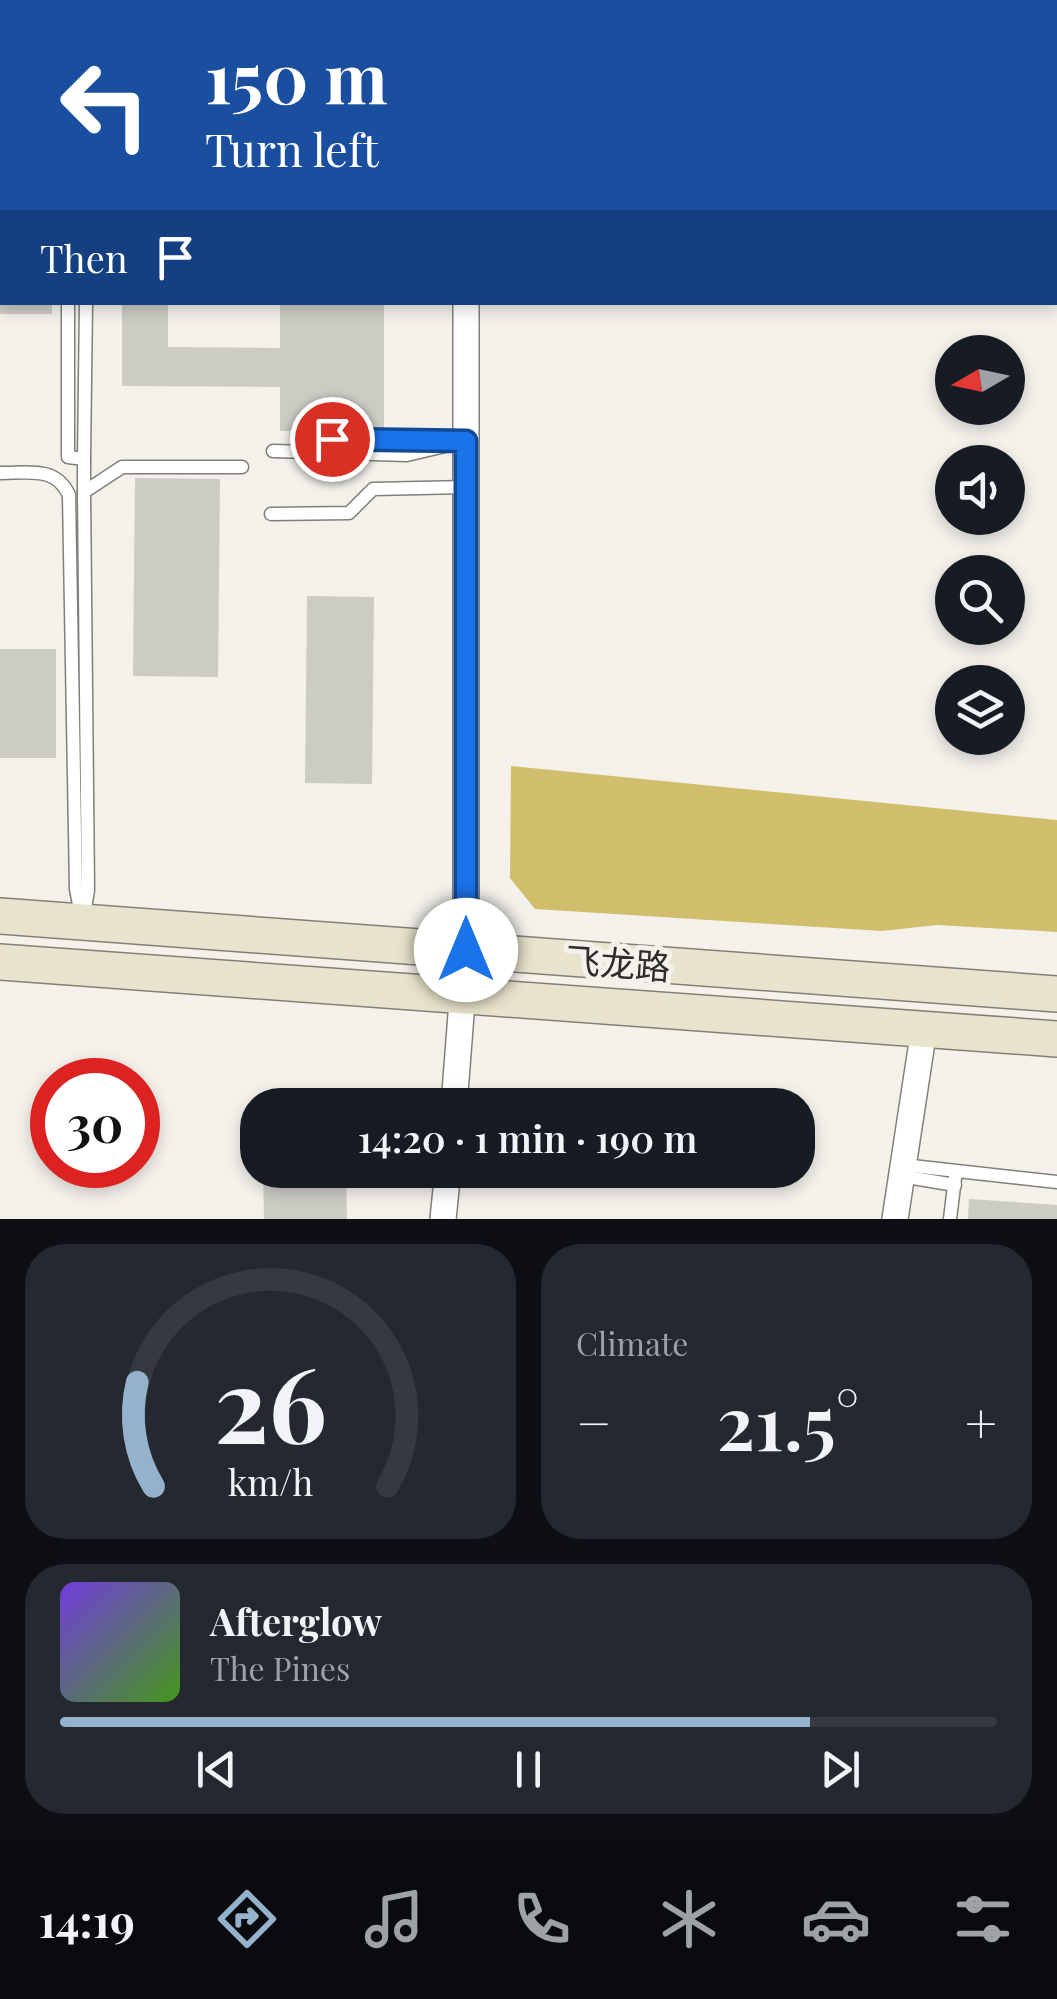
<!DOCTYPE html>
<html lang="en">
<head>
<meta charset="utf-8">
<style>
	body { margin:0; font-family:"Playfair Display","Noto Sans SC",serif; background:#242831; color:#f1f3f6; height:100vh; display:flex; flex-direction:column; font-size:38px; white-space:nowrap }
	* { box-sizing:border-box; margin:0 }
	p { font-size:32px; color:#9ea1a6 }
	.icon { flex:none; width:55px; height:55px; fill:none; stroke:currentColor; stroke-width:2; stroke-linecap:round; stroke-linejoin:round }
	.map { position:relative; height:1219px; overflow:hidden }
	.details { display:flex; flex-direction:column; gap:25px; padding:25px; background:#0d0f14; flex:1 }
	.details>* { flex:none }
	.guide { position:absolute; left:0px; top:0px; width:1058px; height:305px; box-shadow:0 5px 15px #0003; background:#1a4fa0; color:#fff; overflow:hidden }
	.needle { width:65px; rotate:261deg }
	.buttons { position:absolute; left:935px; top:335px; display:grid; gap:20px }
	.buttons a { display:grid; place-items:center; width:90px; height:90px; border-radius:50%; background:#171b24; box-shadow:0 5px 15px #0003; font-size:50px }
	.speed { position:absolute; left:30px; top:1058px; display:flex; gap:20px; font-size:50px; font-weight:700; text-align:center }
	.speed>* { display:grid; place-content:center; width:130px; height:130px; border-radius:50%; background:#171b24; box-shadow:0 5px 15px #0003; line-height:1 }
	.speed .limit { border:15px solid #d22; background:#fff; color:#111 }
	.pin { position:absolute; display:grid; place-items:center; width:85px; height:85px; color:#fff; margin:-42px; border:5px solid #fff; border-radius:50%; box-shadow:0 2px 10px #0007 }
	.me { position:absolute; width:110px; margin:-55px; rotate:0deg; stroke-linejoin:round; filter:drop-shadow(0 0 8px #0008) }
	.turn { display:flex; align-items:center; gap:35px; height:210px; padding:0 40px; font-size:45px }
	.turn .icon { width:130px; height:130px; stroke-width:2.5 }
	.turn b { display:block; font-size:70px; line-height:85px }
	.then { display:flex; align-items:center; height:95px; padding:0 40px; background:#0003; gap:20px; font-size:38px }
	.big { font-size:75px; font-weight:600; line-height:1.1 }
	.details .tile { flex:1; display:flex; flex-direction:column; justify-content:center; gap:15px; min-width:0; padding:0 35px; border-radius:40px; background:#242831 }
	.details .dial { align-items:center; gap:0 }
	.dial svg { height:260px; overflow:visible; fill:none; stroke:#363941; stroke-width:7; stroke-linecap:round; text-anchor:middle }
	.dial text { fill:#f1f3f6; stroke:none }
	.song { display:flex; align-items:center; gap:30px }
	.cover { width:120px; height:120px; border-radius:15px; background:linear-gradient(135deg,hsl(260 70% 55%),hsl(100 70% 35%)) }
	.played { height:10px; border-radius:5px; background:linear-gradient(90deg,#94b2cc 80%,#363941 80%) }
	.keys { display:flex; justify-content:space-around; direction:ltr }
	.heat { display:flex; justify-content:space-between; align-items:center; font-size:55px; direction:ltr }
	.details .tiles { flex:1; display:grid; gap:25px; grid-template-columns:1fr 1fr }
	.tile:last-child { grid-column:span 2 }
	.trip { position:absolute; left:240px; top:1088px; width:575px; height:100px; border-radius:40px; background:#171b24; box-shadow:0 5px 15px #0003; font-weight:600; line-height:100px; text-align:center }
	.tabs { display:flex; height:160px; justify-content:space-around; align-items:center; background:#090b0e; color:#9ea1a6 }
	.tabs .icon { width:70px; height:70px }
	.tabs .active { color:#94b2cc }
	.tabs b { font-size:45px; color:#f1f3f6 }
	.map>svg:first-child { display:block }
	.green { fill:#d0be6d }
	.building { fill:#cccbc4 }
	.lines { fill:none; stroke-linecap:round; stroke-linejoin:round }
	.lane-casing { stroke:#807f78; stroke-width:15 }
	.street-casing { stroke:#807f78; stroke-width:28 }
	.secondary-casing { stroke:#807f78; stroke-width:38 }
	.lane { stroke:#fff; stroke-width:12 }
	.street { stroke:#fff; stroke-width:25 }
	.secondary { stroke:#e8e3cc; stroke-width:35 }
	.route-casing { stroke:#114b97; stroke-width:25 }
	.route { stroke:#1a73e8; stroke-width:18 }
	.labels { text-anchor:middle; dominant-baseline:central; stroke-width:10; stroke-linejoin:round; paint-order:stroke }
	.street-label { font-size:35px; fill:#2e2d2a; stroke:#f3f1ea }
</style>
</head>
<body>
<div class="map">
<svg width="1057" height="1219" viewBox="0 0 1057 1219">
	<rect width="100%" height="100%" fill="#f3f1ea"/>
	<path class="green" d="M 511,766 L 1057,820 L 1057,932 L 937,925 L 882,931 L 535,909 L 510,878 Z"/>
	<g class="building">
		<rect x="0" y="302" width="52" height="12"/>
		<path d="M 122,302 L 168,302 L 168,347 L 280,348 L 280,302 L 384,302 L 384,431 L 280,431 L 280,387 L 122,386 Z"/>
		<path d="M 135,478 L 220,479 L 218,677 L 133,676 Z"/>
		<path d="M 307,596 L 374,597 L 372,784 L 305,783 Z"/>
		<rect x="0" y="649" width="56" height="109"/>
		<path d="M 263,1170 L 346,1170 L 347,1219 L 264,1219 Z"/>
		<path d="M 969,1199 L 1057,1205 L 1057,1219 L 968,1219 Z"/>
	</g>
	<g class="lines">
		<defs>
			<g id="lane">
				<path d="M 75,0 L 75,2"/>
				<path d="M 68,302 L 68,457 L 84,459 L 84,492"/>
				<path d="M 331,439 L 444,441"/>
				<path d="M 273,451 L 407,455 L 466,441"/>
				<path d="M 84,459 L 86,302"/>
				<path d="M 0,473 C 28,473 56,466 69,495 L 76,889 L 80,910"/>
				<path d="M 271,514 L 349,513 L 373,489 L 466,487"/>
				<path d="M 83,920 L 88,890 L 84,492 L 122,467 L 242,467"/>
				<path d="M 903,1165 L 1057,1182"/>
				<path d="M 901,1176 L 955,1185"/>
				<path d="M 950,1219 L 955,1178"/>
			</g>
			<g id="street">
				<path d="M 467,2 L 467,0"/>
				<path d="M 454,1105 L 466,950 L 466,302"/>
				<path d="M 443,1219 L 448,1170"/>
				<path d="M 895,1219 L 924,1029"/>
			</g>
			<g id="secondary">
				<path d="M 1055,37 L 1057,36"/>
				<path d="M 0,40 L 2,40"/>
				<path d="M 0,916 L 1057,994"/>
				<path d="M 0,962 L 1057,1039"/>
			</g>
		</defs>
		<use href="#lane" class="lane-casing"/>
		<use href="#street" class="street-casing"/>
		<use href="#secondary" class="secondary-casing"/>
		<use href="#lane" class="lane"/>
		<use href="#street" class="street"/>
		<use href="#secondary" class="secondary"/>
	</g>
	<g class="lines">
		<defs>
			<path id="route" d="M 332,439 L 466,441 L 466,950"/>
		</defs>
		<use href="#route" class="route-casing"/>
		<use href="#route" class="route"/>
	</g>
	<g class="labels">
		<g class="street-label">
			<text transform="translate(618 962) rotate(4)">飞龙路</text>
		</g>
	</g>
</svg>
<div class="buttons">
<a><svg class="needle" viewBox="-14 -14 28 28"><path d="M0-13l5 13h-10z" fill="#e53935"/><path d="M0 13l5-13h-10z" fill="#9ea1a6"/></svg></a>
<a><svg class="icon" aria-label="sound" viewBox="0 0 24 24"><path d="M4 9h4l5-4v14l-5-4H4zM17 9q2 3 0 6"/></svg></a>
<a><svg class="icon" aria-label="search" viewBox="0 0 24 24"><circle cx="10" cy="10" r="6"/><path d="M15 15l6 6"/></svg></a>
<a><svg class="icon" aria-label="layers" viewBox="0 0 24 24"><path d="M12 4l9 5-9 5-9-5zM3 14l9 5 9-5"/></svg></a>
</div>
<div class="speed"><div class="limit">30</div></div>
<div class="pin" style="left:332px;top:439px;background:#d93025"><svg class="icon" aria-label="arrive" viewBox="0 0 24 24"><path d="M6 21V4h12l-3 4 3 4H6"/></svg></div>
<svg class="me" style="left:466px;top:950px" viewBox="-20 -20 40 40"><circle r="19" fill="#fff"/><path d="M0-13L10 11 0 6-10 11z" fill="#1a73e8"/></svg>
<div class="trip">14:20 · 1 min · 190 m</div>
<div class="guide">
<div class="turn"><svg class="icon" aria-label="left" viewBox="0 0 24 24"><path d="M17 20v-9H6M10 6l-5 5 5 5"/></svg><div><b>150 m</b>Turn left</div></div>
<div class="then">Then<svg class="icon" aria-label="arrive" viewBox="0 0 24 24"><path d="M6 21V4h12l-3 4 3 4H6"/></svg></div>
</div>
</div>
<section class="details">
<div class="tiles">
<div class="tile dial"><svg viewBox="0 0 100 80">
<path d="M14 69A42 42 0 1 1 86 69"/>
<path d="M14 69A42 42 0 0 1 9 37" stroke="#94b2cc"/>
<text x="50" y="56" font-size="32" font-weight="700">26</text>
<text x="50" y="72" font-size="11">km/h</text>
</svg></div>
<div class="tile"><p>Climate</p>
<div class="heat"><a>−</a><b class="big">21.5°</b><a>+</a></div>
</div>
<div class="tile">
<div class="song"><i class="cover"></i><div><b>Afterglow</b><p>The Pines</p></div></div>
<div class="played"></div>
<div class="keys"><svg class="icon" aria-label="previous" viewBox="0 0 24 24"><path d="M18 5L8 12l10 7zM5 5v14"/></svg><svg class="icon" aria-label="pause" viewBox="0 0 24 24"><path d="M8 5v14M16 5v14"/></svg><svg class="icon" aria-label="next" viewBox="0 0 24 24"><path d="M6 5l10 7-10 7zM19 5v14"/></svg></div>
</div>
</div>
</section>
<nav class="tabs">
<b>14:19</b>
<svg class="icon active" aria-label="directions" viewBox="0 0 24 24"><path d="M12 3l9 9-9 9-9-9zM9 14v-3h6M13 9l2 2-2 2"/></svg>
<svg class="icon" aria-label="music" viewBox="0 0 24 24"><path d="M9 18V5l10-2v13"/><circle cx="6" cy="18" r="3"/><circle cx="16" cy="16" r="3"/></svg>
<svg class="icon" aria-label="phone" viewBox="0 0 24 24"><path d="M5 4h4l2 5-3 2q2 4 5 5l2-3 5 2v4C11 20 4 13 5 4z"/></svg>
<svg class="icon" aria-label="climate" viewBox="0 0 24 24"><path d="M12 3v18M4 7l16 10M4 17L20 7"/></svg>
<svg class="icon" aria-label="car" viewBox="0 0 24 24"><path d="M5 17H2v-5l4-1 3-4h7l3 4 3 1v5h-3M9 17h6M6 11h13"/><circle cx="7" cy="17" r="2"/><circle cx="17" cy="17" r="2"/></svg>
<svg class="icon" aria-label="filters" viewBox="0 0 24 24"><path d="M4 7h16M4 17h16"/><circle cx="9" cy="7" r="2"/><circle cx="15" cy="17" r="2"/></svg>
</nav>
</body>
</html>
